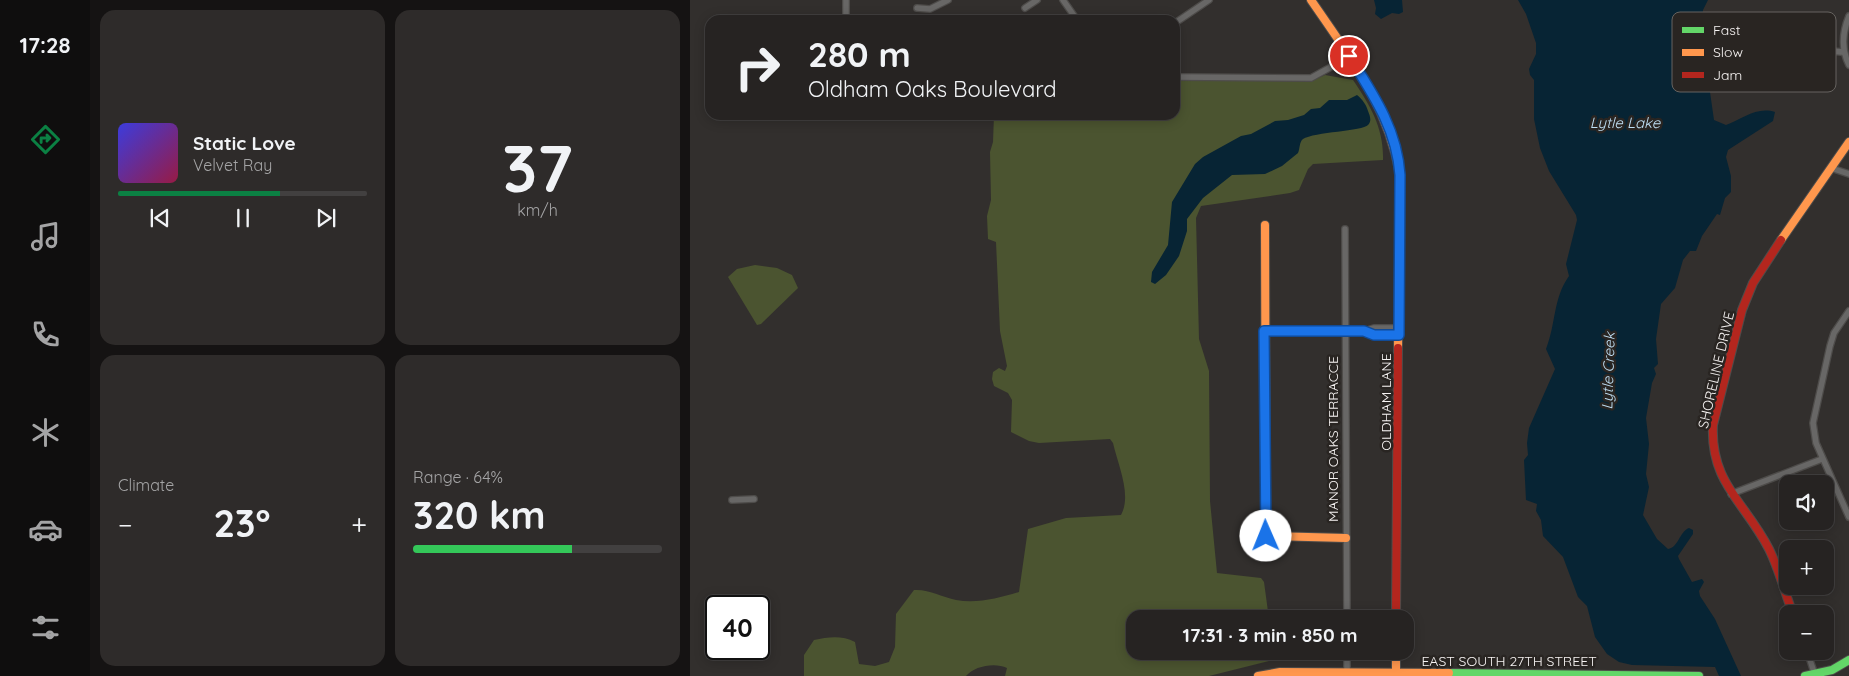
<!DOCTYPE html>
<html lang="en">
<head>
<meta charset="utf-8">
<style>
	body { margin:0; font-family:Quicksand,sans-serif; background:#2e2b2a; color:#f1f3f6; height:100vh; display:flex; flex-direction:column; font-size:19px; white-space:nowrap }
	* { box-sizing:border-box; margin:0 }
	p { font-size:16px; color:#a4a4a5 }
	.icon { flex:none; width:28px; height:28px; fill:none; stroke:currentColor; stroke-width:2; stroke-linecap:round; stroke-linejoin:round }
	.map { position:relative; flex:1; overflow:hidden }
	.side { display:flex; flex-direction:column; gap:10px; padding:10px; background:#151313; width:600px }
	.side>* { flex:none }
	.hud { position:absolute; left:15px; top:15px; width:475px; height:105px; border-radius:15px; box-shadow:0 2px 12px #0003,0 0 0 1px #424040; background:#262322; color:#f1f3f6; overflow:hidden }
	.fabs { position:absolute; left:1089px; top:475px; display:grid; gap:10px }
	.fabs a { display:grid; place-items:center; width:55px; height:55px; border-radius:10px; background:#262322; box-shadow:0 2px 12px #0003,0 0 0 1px #424040; font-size:25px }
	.speed { position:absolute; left:15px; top:595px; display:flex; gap:10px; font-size:25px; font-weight:700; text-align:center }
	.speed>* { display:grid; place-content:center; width:65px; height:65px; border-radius:50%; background:#262322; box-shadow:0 2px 12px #0003,0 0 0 1px #424040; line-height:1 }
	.speed .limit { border:2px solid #111; border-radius:8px; background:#fff; color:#111 }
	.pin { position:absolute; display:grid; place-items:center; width:42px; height:42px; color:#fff; margin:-21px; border:2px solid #fff; border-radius:50%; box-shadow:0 1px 5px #0007 }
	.me { position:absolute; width:55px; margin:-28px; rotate:359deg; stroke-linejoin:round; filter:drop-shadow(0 0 4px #0008) }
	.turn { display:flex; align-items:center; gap:18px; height:105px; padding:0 20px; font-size:22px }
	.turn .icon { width:65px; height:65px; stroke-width:2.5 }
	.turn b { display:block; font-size:35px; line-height:42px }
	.big { font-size:38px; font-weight:700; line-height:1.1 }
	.side .tile { flex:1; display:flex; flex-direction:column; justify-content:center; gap:8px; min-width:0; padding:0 18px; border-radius:15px; background:#2e2b2a }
	.side .dial { align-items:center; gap:0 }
	.dial b { font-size:65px; line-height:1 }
	.song { display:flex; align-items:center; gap:15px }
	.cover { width:60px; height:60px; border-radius:8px; background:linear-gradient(135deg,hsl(240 70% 55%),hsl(340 70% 35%)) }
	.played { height:5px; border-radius:2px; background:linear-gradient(90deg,#0b8043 65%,#424040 65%) }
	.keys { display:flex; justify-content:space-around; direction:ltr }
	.heat { display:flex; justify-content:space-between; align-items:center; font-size:28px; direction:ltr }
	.charge { height:8px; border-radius:4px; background:linear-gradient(90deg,#34c759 64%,#424040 0) }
	.side .tiles { flex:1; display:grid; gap:10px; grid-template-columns:repeat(2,1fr) }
	.trip { position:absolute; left:436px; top:610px; width:288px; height:50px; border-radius:15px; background:#262322; box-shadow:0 2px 12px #0003,0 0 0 1px #424040; font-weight:700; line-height:50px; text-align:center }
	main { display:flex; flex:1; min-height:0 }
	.tabs { display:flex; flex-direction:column; width:90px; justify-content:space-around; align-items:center; background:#0f0e0e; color:#a4a4a5 }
	.tabs .icon { width:35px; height:35px }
	.tabs .active { color:#0b8043 }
	.tabs b { font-size:22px; color:#f1f3f6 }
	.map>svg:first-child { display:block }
	.green { fill:#4b5430 }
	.water { fill:#072434 }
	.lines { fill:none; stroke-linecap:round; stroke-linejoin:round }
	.street-casing { stroke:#4e4c4a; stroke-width:8 }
	.fast-casing { stroke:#4e4c4a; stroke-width:10 }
	.slow-casing { stroke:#4e4c4a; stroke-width:10 }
	.jam-casing { stroke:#4e4c4a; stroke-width:10 }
	.street { stroke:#686766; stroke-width:5.5 }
	.fast { stroke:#63d668; stroke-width:8 }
	.slow { stroke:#ff974d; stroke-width:8 }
	.jam { stroke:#b3261e; stroke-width:8 }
	.route-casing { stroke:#114b97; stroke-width:12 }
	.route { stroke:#1a73e8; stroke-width:9 }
	.labels { text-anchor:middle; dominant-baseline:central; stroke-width:5; stroke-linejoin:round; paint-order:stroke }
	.street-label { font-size:14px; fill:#f6f3f2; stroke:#292522 }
	.water-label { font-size:15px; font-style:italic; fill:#bfdff4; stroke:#292522 }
	.key { fill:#292522; stroke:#666360; stroke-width:1 }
	.key-label { font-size:14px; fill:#f6f3f2 }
</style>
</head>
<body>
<main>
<nav class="tabs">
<b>17:28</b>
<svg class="icon active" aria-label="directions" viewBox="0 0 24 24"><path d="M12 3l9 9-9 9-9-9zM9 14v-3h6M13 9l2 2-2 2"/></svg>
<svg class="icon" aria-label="music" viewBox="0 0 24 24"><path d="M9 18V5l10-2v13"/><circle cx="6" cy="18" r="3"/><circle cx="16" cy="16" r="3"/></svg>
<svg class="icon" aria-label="phone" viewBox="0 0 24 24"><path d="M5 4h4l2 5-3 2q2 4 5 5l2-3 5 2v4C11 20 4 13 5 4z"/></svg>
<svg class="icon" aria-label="climate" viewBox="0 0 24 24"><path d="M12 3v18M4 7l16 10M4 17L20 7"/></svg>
<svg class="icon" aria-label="car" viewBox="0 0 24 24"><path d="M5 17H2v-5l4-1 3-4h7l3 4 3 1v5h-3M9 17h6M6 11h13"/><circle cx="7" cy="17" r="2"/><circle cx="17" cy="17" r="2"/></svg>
<svg class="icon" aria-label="filters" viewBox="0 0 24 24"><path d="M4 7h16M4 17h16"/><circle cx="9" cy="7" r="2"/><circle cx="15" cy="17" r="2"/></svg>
</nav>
<section class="side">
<div class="tiles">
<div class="tile">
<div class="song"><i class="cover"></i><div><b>Static Love</b><p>Velvet Ray</p></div></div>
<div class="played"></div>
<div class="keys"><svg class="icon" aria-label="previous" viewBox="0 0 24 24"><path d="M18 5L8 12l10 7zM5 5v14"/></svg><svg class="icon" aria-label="pause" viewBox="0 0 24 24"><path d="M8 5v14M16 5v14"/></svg><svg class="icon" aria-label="next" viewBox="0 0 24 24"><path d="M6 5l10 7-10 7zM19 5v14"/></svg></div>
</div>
<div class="tile dial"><b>37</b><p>km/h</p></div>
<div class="tile"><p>Climate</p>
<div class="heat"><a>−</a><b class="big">23°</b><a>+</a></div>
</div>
<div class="tile"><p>Range · 64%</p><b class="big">320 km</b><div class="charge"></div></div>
</div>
</section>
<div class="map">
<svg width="1159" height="676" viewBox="0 0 1159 676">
	<rect width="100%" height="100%" fill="#322f2d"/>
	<g class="green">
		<path d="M 635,75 L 663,80 C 680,105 694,128 693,160 L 623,164 L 618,169 L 609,190 L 600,193 L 511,206 L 506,218 L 509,339 L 519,371 L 520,501 L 527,573 L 571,578 L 574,582 L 579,619 L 445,619 L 445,651 L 599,651 L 615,657 L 614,660 L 583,660 L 519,676 L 315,676 L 317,668 C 305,662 284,666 276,676 L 114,676 L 114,655 L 124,640 C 138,637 152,635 165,642 L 169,664 L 185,666 L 199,662 L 205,647 L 206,614 L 224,590 C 239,589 252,597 266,600 C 287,604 309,598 329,592 L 338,529 L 376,518 L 431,515 C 442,495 428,465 423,443 L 420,439 L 349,443 L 339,441 L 321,432 L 322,400 L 318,393 L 304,386 L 302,379 L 303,372 L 309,368 L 315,371 L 317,366 L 310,331 L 306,242 L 298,239 L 297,216 L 301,200 L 300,152 L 303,142 L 304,115 L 485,115 L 485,80 L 622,81 Z"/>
		<path d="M 65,265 L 87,268 L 102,275 L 108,288 L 71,324 L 67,325 L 38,277 L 47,269 Z"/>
	</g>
	<g class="water">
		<path d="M 684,0 L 712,0 L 713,12 L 709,14 L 702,13 L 691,19 L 685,14 L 686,8 Z"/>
		<path d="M 828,0 L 1018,0 L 1013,10 L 1009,46 L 1016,64 L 1024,120 L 1036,125 C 1052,119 1067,106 1085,112 L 1083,121 L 1038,150 L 1036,157 L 1041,176 L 1041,192 L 1035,198 L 1030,215 L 1027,214 L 1012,236 L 1006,251 L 1000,251 L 993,260 L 985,288 L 971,304 L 966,339 L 968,364 L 964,368 L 966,374 L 962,383 L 956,418 L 959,444 L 956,474 L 959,487 L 953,515 L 967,539 L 978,549 C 989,547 989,532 999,528 L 1003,530 L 1003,534 L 988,556 L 989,559 L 1002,582 L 1012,579 L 1014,582 L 1009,591 L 1010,596 L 1025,619 L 1051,676 L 1029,676 L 1025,667 L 942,665 L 929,662 L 917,654 L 905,637 L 897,606 L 888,597 L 873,557 L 853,536 L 851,520 L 846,511 L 847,504 L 836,500 L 834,460 L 838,455 L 837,443 L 839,428 L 865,369 L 856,349 C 866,324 863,298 879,276 L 876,264 L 887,220 L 886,215 L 859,171 L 850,148 L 844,119 L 844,80 L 840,75 L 839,69 L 846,54 L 846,43 L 836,14 Z"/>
		<path d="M 667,95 C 672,99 676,104 678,111 C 680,116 682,121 678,125 C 673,131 624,132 613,139 C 609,142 610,149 608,153 L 592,166 L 575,174 L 542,175 L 513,198 L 497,219 L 497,231 L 489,256 L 476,275 L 465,284 L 461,282 L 462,272 L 478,245 L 482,202 L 505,164 L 513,157 L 551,136 L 561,134 L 585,121 L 598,120 L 614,115 L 621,109 L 630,108 L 639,100 L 657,100 Z"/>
	</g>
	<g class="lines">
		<defs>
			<g id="street">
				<path d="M 373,0 L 387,20"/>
				<path d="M 227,8 L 240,9 L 258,0"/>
				<path d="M 335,8 L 347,0"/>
				<path d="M 1159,16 C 1152,33 1151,49 1159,65"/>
				<path d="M 156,20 L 156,0"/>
				<path d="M 485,23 L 519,0"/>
				<path d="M 1058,49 C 1083,60 1095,47 1119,48 C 1131,48 1142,52 1154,52"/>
				<path d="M 485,77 L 621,78 L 659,57"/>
				<path d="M 1141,168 L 1159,174"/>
				<path d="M 655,229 L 657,619"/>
				<path d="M 1159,311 L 1144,333 L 1140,346 L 1123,423 L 1126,443 L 1159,517"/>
				<path d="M 574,331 L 674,331 L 684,328 L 709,328"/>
				<path d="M 674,331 L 684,335 L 709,335"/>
				<path d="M 1041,494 L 1132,459"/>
				<path d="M 42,500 L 64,499"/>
				<path d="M 625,615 L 657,616"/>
				<path d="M 657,651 L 657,672"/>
				<path d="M 1117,651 L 1125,675"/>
			</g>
			<g id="fast">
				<path d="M 759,673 L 1009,676"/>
				<path d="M 1115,676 L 1142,670 L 1159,660"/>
			</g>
			<g id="slow">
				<path d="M 621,0 C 660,57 698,105 710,175 L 708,348"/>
				<path d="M 575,225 L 576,536 L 656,538"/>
				<path d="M 1091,240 L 1159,142"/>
				<path d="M 706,651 L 706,676"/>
				<path d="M 568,676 L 590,672 L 759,673"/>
			</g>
			<g id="jam">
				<path d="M 1091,240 L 1063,283 L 1052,310 L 1023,425 C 1020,483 1055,502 1079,549 C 1089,569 1095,593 1103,614"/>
				<path d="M 706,619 L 708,348"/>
			</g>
		</defs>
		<use href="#street" class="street-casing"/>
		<use href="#fast" class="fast-casing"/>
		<use href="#slow" class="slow-casing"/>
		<use href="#jam" class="jam-casing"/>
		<use href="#street" class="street"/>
		<use href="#fast" class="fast"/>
		<use href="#slow" class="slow"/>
		<use href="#jam" class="jam"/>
	</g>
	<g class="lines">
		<defs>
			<path id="route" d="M 576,536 L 574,331 L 674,331 L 684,335 L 709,335 L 710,175 C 707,129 683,94 659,56"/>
		</defs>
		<use href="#route" class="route-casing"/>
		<use href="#route" class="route"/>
	</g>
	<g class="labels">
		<g class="street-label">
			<text transform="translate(1026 370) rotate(-77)">SHORELINE DRIVE</text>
			<text transform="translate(696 402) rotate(-90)">OLDHAM LANE</text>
			<text transform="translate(643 439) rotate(-90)">MANOR OAKS TERRACCE</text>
			<text x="819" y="661">EAST SOUTH 27TH STREET</text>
		</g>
		<g class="water-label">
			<text x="935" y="122">Lytle Lake</text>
			<text transform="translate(918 371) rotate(-88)">Lytle Creek</text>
		</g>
	</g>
	<rect x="982" y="12" width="164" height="80" rx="8" class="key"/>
	<rect x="992" y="27" width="22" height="6" fill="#63d668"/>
	<rect x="992" y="49" width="22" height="7" fill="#ff974d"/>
	<rect x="992" y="72" width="22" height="6" fill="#b3261e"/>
	<g class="key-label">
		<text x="1023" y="35">Fast</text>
		<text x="1023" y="57">Slow</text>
		<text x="1023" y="80">Jam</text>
	</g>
</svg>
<div class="fabs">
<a><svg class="icon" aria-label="sound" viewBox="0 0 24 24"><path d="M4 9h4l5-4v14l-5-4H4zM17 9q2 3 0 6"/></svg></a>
<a>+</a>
<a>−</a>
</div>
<div class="speed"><div class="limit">40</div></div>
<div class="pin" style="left:659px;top:56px;background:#d93025"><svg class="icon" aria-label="arrive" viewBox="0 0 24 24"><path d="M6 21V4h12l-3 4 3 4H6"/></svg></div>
<svg class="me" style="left:576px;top:536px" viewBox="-20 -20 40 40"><circle r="19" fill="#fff"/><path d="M0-13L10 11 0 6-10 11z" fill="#1a73e8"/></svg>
<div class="trip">17:31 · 3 min · 850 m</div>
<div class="hud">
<div class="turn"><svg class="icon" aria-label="right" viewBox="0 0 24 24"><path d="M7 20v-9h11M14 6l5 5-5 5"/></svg><div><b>280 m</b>Oldham Oaks Boulevard</div></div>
</div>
</div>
</main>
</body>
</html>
